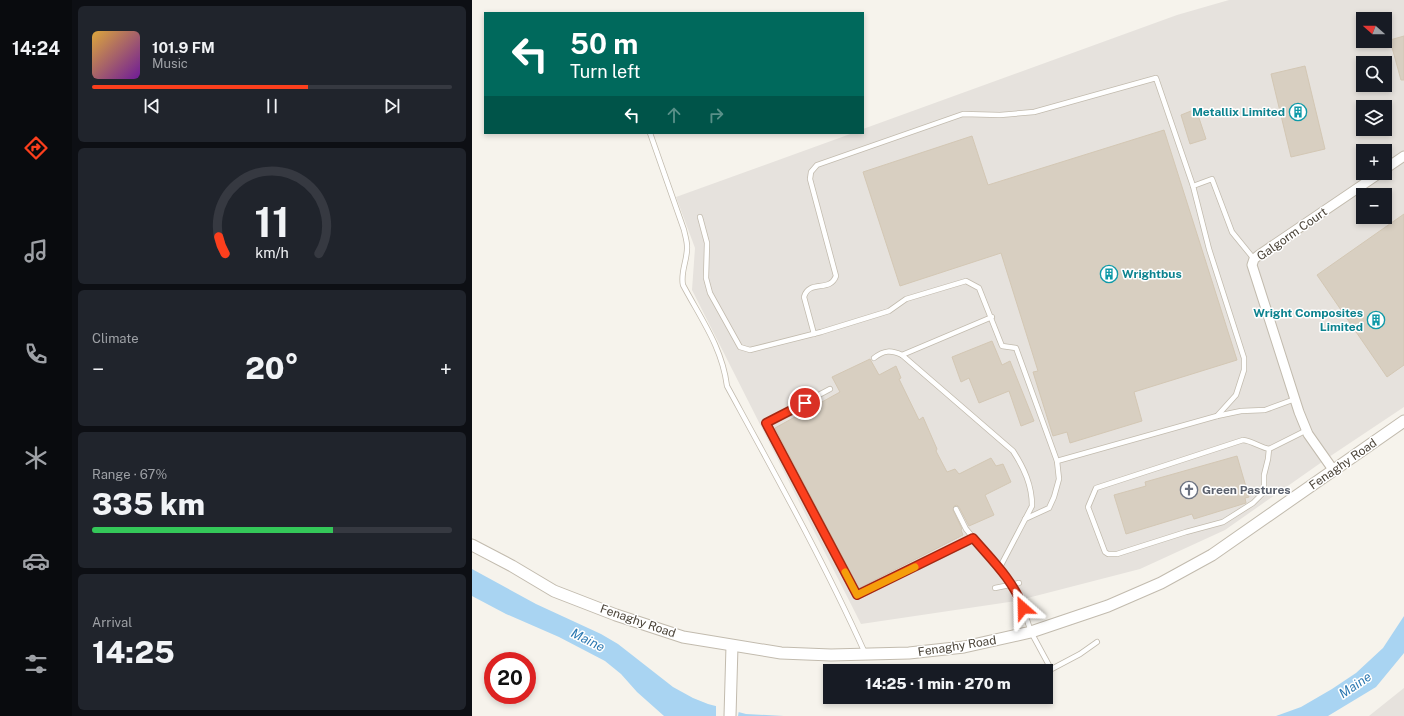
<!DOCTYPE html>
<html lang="en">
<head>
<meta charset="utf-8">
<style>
	body { margin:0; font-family:"Public Sans",sans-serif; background:#20242c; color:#f1f3f6; height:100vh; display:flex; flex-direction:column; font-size:15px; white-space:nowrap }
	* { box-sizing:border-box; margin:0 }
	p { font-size:13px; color:#9ea1a6 }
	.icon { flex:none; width:22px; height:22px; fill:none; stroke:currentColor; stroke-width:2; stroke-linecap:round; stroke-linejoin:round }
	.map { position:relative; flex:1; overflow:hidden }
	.side { display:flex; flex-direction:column; gap:6px; padding:6px; background:#0d0f14; width:400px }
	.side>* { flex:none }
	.guide { position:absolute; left:12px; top:12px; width:380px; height:122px; border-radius:0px; box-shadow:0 2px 6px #0003; background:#00695c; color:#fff; overflow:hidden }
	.needle { width:26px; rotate:291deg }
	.tools { position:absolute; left:884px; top:12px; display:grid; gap:8px }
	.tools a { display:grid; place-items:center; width:36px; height:36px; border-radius:0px; background:#171b24; box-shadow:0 2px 6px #0003; font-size:20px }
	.speed { position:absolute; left:12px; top:652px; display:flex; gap:8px; font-size:20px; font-weight:700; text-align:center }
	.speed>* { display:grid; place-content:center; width:52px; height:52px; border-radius:50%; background:#171b24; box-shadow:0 2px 6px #0003; line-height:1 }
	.speed .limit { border:6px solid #d22; background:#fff; color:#111 }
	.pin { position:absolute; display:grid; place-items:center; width:34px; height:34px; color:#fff; margin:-17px; border:2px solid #fff; border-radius:50%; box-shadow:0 1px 4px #0007 }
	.me { position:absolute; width:44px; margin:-22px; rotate:335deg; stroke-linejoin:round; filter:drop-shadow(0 0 3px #0008) }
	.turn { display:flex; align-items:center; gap:14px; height:84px; padding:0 20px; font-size:18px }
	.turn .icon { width:52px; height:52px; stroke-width:2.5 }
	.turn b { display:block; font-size:28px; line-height:34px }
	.lanes { display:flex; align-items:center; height:38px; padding:0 20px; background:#0003; justify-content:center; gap:20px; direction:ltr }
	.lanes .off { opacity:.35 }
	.big { font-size:30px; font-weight:800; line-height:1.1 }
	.side .card { flex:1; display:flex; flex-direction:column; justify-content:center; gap:6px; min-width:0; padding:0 14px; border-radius:6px; background:#20242c }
	.side .dial { align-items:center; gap:0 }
	.dial svg { height:104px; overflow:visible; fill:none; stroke:#363941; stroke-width:7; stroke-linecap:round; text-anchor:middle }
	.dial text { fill:#f1f3f6; stroke:none }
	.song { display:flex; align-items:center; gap:12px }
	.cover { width:48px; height:48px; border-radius:6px; background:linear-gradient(135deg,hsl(40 70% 55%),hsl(280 70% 35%)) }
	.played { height:4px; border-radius:2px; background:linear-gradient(90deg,#fc3f1d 60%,#363941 60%) }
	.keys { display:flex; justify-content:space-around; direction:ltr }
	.heat { display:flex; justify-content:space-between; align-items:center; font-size:22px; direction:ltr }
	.charge { height:6px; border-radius:3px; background:linear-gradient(90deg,#34c759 67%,#363941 0) }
	.trip { position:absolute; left:351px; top:664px; width:230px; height:40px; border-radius:0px; background:#171b24; box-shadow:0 2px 6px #0003; font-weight:800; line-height:40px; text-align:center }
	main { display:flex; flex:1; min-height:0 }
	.tabs { display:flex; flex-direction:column; width:72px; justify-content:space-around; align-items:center; background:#090b0e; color:#9ea1a6 }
	.tabs .icon { width:28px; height:28px }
	.tabs .on { color:#fc3f1d }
	.tabs b { font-size:18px; color:#f1f3f6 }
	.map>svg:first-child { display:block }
	.industrial { fill:#e6e2dd; fill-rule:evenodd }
	.water { fill:#a9d4f2 }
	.pier { fill:#f6f3ec }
	.building { fill:#d8cfc1; stroke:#d3c7b4 }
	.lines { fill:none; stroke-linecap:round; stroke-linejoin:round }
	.service-casing { stroke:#c2bbae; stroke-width:6 }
	.minor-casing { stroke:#c2bbae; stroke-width:11 }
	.tertiary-casing { stroke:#c2bbae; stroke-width:13 }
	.service { stroke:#fff; stroke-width:4.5 }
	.minor { stroke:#fff; stroke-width:9 }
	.tertiary { stroke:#fff; stroke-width:11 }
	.route-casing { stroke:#a42913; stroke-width:10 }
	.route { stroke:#fc3f1d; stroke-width:7 }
	.slow { stroke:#f59e0b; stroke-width:7 }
	.labels { text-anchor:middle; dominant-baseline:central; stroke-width:3; stroke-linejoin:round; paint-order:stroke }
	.culture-label { font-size:12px; font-weight:bold; fill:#0d838f; stroke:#fff; text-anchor:end }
	.street-label { font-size:12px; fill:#4b4439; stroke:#fff }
	.worship-label { font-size:12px; font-weight:bold; fill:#5b616d; stroke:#fff; text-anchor:start }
	.water-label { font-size:13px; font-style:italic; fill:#2e7ab2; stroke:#fff }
</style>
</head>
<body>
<main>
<nav class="tabs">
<b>14:24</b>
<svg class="icon on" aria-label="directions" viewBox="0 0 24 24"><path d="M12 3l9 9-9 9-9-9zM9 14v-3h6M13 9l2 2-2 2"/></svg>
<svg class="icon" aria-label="music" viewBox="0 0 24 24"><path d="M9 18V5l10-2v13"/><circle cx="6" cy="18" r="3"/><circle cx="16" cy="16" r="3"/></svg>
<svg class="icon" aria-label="phone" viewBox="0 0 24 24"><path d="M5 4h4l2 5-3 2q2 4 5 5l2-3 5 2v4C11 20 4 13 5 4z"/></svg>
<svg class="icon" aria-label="climate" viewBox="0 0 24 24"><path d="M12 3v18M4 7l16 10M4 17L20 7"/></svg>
<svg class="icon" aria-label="car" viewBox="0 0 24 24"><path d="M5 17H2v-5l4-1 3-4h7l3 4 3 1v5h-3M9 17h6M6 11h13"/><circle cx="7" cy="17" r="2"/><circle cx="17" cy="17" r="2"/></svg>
<svg class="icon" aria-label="filters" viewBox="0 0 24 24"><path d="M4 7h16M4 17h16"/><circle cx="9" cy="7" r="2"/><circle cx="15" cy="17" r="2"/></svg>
</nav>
<section class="side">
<div class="card">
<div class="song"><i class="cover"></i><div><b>101.9 FM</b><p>Music</p></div></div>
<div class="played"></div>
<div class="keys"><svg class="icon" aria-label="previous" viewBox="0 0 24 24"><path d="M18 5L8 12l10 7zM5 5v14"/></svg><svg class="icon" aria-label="pause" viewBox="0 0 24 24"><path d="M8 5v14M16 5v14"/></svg><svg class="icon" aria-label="next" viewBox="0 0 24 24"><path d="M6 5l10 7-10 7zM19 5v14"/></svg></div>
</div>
<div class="card dial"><svg viewBox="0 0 100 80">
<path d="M14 69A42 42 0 1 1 86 69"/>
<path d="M14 69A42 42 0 0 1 9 56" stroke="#fc3f1d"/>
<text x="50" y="56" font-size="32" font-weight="700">11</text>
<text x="50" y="72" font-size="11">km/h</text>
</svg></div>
<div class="card"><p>Climate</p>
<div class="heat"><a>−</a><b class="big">20°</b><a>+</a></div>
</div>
<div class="card"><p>Range · 67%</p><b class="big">335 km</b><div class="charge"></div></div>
<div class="card"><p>Arrival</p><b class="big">14:25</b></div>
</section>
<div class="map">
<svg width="932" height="716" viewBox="0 0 932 716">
	<rect width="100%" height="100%" fill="#f6f3ec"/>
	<g class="industrial">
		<path d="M 757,0 L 932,0 L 932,407 L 857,457 L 753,530 L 668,569 L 544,601 L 389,624 L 220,290 L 223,248 L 204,197 L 381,133 L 391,133 L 391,129 L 705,15 ZM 891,19 L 913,19 L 913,41 L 891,41 ZM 891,63 L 913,63 L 913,85 L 891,85 ZM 891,107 L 913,107 L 913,129 L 891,129 ZM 891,151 L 913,151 L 913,173 L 891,173 ZM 891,195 L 913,195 L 913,217 L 891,217 Z"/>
		<path d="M 932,688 L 932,716 L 897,716 Z"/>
	</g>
	<g class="water">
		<path d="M 0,569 L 64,604 L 129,634 L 146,644 L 201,687 L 221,698 L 236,704 L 274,714 L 312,716 L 192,716 L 165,692 L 149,674 L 133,661 L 87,637 L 34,614 L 0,596 Z"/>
		<path d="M 932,616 L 932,653 L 904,687 L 856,716 L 804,716 L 829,707 L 860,689 L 884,673 L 911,648 Z"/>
	</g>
	<path class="pier" d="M 244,704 L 267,710 L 266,716 L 244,716 Z"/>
	<g class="building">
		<path d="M 932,36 L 932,80 L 929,80 L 918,40 Z"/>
		<path d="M 833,66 L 853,149 L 819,157 L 799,74 Z"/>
		<path d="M 724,109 L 734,139 L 718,144 L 709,115 Z"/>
		<path d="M 692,130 L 765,360 L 662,392 L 670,421 L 598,443 L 595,432 L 581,436 L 561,372 L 566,371 L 529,253 L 428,286 L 391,172 L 500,136 L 516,185 Z"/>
		<path d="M 932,214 L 932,365 L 915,377 L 845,275 Z"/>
		<path d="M 520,341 L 530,365 L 538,361 L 562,421 L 549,426 L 537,391 L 507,403 L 497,378 L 489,382 L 480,357 Z"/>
		<path d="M 398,359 L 407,375 L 424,366 L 429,378 L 427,379 L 447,420 L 451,417 L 465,449 L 464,451 L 475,472 L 483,469 L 487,474 L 519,458 L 524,466 L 531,464 L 539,482 L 513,495 L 522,515 L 497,526 L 487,507 L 485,505 L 482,506 L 481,510 L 490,529 L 489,530 L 491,535 L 387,588 L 303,428 L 368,392 L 360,377 Z"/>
		<path d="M 765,456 L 777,497 L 773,498 L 774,503 L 722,519 L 720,514 L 654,534 L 642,495 L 674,486 L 673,482 Z"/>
	</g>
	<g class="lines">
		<defs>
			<g id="service">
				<path d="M 178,133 L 212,230 C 213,235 215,241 215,246 C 216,259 208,272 211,285 C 229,319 250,347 255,386 C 303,474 352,562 393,653"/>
				<path d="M 721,186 L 740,179 L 760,232 L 782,259"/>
				<path d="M 228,217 L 235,243 L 234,278 L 238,293 L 268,347 L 278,350 L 349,332 L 417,311 L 434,299 L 494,281 L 507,288 L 530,346 L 544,348 L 585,461 L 587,479 L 582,497 L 577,508 L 553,519"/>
				<path d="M 342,334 L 332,297 C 337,279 358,293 364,276 L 338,179 L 339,172 L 345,165 L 491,114 L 528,115 L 562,112 L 684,78 L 721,186 L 737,249 L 772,358 L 772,370 L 764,395 L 745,416 L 585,461"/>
				<path d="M 430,355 L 520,317"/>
				<path d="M 402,358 C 412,350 419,350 430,355 L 541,451 C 552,468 560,485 560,506 L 527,569"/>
				<path d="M 358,389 L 294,423 L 385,595 L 501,538"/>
				<path d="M 745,416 L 769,411 L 793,410 L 823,399"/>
				<path d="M 797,449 L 796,459 L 792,475 L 792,492 L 781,503 L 751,522 L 714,532 L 645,554 L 636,554 L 633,552 L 616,507 L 624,488 L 771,440 C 780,441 788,447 797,449 L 835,430"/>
				<path d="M 484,509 L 494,529 L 527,569 L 547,596 L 559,632 L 579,669"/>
				<path d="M 523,588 L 547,583"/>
				<path d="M 574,672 L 608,654 L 625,642"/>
			</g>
			<g id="minor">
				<path d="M 913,169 L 932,156"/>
				<path d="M 862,471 L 836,434 L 827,412 L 780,265 L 782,259 L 787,255 L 908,173"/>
			</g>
			<g id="tertiary">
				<path d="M 0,545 L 40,566 L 82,591 L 144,615 L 211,637 L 309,653 L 359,655 L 437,653 L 492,647 L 559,632 L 636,606 L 689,583 L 740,555 L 932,421"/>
				<path d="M 258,716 L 260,646"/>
			</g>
		</defs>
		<use href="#service" class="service-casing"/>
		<use href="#minor" class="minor-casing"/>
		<use href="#tertiary" class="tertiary-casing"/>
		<use href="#service" class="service"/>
		<use href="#minor" class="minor"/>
		<use href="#tertiary" class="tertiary"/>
	</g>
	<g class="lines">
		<defs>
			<path id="route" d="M 333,403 L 294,423 L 385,595 L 501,538 C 519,559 542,581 551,608"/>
		</defs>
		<use href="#route" class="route-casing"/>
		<use href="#route" class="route"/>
		<path class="slow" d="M 373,572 L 385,595 L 443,567"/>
	</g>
	<defs>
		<symbol id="building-ring" viewBox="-11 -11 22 22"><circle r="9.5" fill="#fff" stroke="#0f9aa8" stroke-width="1.5"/><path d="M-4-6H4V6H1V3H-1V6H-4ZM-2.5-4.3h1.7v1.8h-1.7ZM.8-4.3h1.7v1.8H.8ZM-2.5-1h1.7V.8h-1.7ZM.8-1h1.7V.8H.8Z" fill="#0f9aa8"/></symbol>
		<symbol id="church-ring" viewBox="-11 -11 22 22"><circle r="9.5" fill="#fff" stroke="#6b7280" stroke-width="1.5"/><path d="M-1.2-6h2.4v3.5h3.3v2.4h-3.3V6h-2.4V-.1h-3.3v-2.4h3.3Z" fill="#6b7280"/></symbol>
	</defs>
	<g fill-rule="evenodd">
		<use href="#building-ring" x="816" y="102" width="20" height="20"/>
		<use href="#building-ring" x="627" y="264" width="20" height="20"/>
		<use href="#building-ring" x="894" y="310" width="20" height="20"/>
		<use href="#church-ring" x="707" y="480" width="20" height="20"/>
	</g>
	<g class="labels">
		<g class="culture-label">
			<text x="813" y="112">Metallix Limited</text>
			<text x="650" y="274" text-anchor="start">Wrightbus</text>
			<text x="891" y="313">Wright Composites<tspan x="891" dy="14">Limited</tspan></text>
		</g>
		<g class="street-label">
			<text transform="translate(820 234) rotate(-35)">Galgorm Court</text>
			<text transform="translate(871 464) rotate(-35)">Fenaghy Road</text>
			<text transform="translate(166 621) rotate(19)">Fenaghy Road</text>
			<text transform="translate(485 646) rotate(-9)">Fenaghy Road</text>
		</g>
		<g class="worship-label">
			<text x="730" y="490">Green Pastures</text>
		</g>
		<g class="water-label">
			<text transform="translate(116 640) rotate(27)">Maine</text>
			<text transform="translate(883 685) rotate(-34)">Maine</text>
		</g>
	</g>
</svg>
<div class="tools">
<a><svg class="needle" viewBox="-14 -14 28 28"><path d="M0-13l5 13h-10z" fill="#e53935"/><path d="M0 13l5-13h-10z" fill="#9ea1a6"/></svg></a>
<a><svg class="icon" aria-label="search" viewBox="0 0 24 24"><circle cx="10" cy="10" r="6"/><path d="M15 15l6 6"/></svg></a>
<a><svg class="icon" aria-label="layers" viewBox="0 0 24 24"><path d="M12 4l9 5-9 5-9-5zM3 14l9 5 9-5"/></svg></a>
<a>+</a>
<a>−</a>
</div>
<div class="speed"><div class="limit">20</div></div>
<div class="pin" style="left:333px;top:403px;background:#d93025"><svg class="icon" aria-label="arrive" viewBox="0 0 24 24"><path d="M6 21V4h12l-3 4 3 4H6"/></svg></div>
<svg class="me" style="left:551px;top:608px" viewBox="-20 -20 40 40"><path d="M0-17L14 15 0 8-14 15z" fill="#fc3f1d" stroke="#fff" stroke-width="4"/></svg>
<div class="trip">14:25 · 1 min · 270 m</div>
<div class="guide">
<div class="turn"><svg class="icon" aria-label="left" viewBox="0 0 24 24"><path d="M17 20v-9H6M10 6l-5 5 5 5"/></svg><div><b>50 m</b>Turn left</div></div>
<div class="lanes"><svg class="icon" aria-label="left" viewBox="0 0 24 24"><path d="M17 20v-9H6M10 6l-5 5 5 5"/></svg><svg class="icon off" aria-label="ahead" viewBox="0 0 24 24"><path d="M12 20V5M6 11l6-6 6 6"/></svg><svg class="icon off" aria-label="right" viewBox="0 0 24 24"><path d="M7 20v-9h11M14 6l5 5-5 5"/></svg></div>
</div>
</div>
</main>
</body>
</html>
